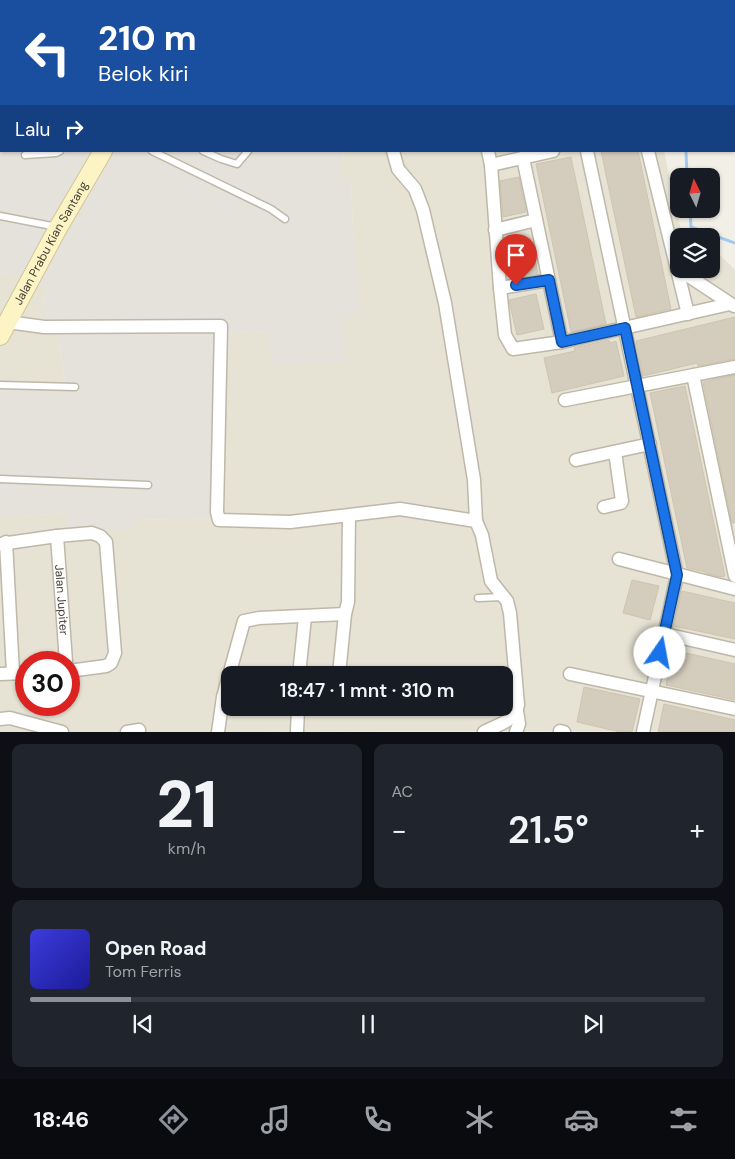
<!DOCTYPE html>
<html lang="id">
<head>
<meta charset="utf-8">
<style>
	body { margin:0; font-family:"DM Sans",sans-serif; background:#20242c; color:#f1f3f6; height:100vh; display:flex; flex-direction:column; font-size:19px; white-space:nowrap }
	* { box-sizing:border-box; margin:0 }
	p { font-size:16px; color:#9ea1a6 }
	.icon { flex:none; width:28px; height:28px; fill:none; stroke:currentColor; stroke-width:2; stroke-linecap:round; stroke-linejoin:round }
	.map { position:relative; height:732px; overflow:hidden }
	.details { display:flex; flex-direction:column; gap:12px; padding:12px; background:#0d0f14; flex:1 }
	.details>* { flex:none }
	.hud { position:absolute; left:0px; top:0px; width:735px; height:152px; box-shadow:0 1px 4px #0004; background:#1a4fa0; color:#fff; overflow:hidden }
	.needle { width:32px; rotate:355deg }
	.fabs { position:absolute; left:670px; top:168px; display:grid; gap:10px }
	.fabs a { display:grid; place-items:center; width:50px; height:50px; border-radius:10px; background:#171b24; box-shadow:0 1px 4px #0004; font-size:25px }
	.speed { position:absolute; left:15px; top:651px; display:flex; gap:10px; font-size:25px; font-weight:700; text-align:center }
	.speed>* { display:grid; place-content:center; width:65px; height:65px; border-radius:50%; background:#171b24; box-shadow:0 1px 4px #0004; line-height:1 }
	.speed .limit { border:8px solid #d22; background:#fff; color:#111 }
	.pin { position:absolute; display:grid; place-items:center; width:42px; height:42px; color:#fff; margin:-51px -21px; border-radius:50% 50% 50% 0; rotate:-45deg; box-shadow:0 0 5px #0007 }
	.pin .icon { rotate:45deg }
	.me { position:absolute; width:55px; margin:-28px; rotate:12deg; stroke-linejoin:round; filter:drop-shadow(0 0 4px #0008) }
	.turn { display:flex; align-items:center; gap:18px; height:105px; padding:0 15px; font-size:22px }
	.turn .icon { width:65px; height:65px; stroke-width:2.5 }
	.turn b { display:block; font-size:35px; line-height:42px }
	.then { display:flex; align-items:center; height:48px; padding:0 15px; background:#0003; gap:10px; font-size:19px }
	.big { font-size:38px; font-weight:600; line-height:1.1 }
	.details .tile { flex:1; display:flex; flex-direction:column; justify-content:center; gap:8px; min-width:0; padding:0 18px; border-radius:10px; background:#20242c }
	.details .dial { align-items:center; gap:0 }
	.dial b { font-size:65px; line-height:1 }
	.song { display:flex; align-items:center; gap:15px }
	.cover { width:60px; height:60px; border-radius:8px; background:linear-gradient(135deg,hsl(240 70% 55%),hsl(240 70% 35%)) }
	.played { height:5px; border-radius:2px; background:linear-gradient(90deg,#8c9099 15%,#363941 15%) }
	.keys { display:flex; justify-content:space-around; direction:ltr }
	.heat { display:flex; justify-content:space-between; align-items:center; font-size:28px; direction:ltr }
	.details .tiles { flex:1; display:grid; gap:12px; grid-template-columns:1fr 1fr }
	.tile:last-child { grid-column:span 2 }
	.trip { position:absolute; left:221px; top:666px; width:292px; height:50px; border-radius:10px; background:#171b24; box-shadow:0 1px 4px #0004; font-weight:600; line-height:50px; text-align:center }
	.tabs { display:flex; height:80px; justify-content:space-around; align-items:center; background:#090b0e; color:#9ea1a6 }
	.tabs .icon { width:35px; height:35px }
	.tabs .active { color:#8c9099 }
	.tabs b { font-size:22px; color:#f1f3f6 }
	.map>svg:first-child { display:block }
	.residential { fill:#e6e2d4; fill-rule:evenodd }
	.industrial { fill:#e5e1db }
	.lines { fill:none; stroke-linecap:round; stroke-linejoin:round }
	.stream { stroke:#a3c9ee; stroke-width:3 }
	.building { fill:#d4ccbc; stroke:#cec5af }
	.service-casing { stroke:#beb8a9; stroke-width:9 }
	.minor-casing { stroke:#beb8a9; stroke-width:15 }
	.secondary-casing { stroke:#d1c697; stroke-width:20 }
	.path { stroke:#bfb59a; stroke-width:2; stroke-dasharray:2.5 2.5; stroke-linecap:butt }
	.service { stroke:#fff; stroke-width:6 }
	.minor { stroke:#fff; stroke-width:12 }
	.secondary { stroke:#fdf4c5; stroke-width:18 }
	.route-casing { stroke:#114b97; stroke-width:12 }
	.route { stroke:#1a73e8; stroke-width:9 }
	.labels { text-anchor:middle; dominant-baseline:central; stroke-width:4.5; stroke-linejoin:round; paint-order:stroke }
	.street-label { font-size:12px; fill:#454035; stroke:#fff }
</style>
</head>
<body>
<div class="map">
<svg width="735" height="732" viewBox="0 0 735 732">
	<rect width="100%" height="100%" fill="#f2f0e6"/>
	<g class="residential">
		<path d="M 0,0 L 170,0 L 1,1 L 1,89 Z"/>
		<rect x="366" y="0" width="192" height="1"/>
		<path d="M 344,151 L 664,151 L 681,231 L 692,236 L 679,236 L 679,269 L 711,269 L 711,246 L 735,270 L 735,731 L 0,732 L 0,517 L 67,513 L 68,530 L 134,520 L 219,518 L 225,334 L 267,331 L 342,317 L 361,315 L 353,231 L 351,181 L 339,181 ZM 26,662 L 69,662 L 69,705 L 26,705 ZM 230,675 L 505,675 L 505,708 L 230,708 Z"/>
		<path d="M 0,272 L 20,277 L 47,287 L 39,325 L 56,325 L 65,380 L 15,385 L 0,384 Z"/>
	</g>
	<g class="industrial">
		<path d="M 170,0 L 366,0 L 169,1 Z"/>
		<path d="M 0,89 L 1,151 L 344,151 L 339,181 L 351,180 L 353,231 L 362,315 L 342,317 L 347,363 L 272,365 L 267,331 L 225,334 L 219,518 L 134,520 L 131,530 L 68,530 L 66,513 L 0,517 L 0,384 L 15,385 L 65,379 L 56,325 L 39,325 L 47,287 L 20,277 L 0,272 Z"/>
	</g>
	<g class="lines">
		<g class="stream">
			<path d="M 587,1 L 587,0"/>
			<path d="M 686,151 L 687,176"/>
			<path d="M 690,209 L 691,227 L 735,243"/>
		</g>
	</g>
	<g class="building">
		<path d="M 601,151 L 638,151 L 671,309 L 636,317 Z"/>
		<path d="M 571,157 L 606,324 L 571,332 L 536,164 Z"/>
		<path d="M 519,177 L 526,212 L 503,217 L 500,181 Z"/>
		<path d="M 530,238 L 538,273 L 511,278 L 506,260 L 505,244 Z"/>
		<path d="M 536,294 L 544,329 L 517,335 L 509,300 Z"/>
		<path d="M 735,317 L 735,359 L 698,366 L 697,363 L 643,376 L 636,341 Z"/>
		<path d="M 609,340 L 610,343 L 616,341 L 624,376 L 552,393 L 544,358 L 575,351 L 574,348 Z"/>
		<path d="M 735,375 L 735,523 L 732,523 L 703,382 Z"/>
		<path d="M 685,386 L 725,576 L 720,577 L 706,573 L 706,572 L 687,568 L 650,393 Z"/>
		<path d="M 632,580 L 659,586 L 650,620 L 623,613 Z"/>
		<path d="M 682,591 L 735,603 L 735,639 L 674,626 Z"/>
		<path d="M 673,650 L 735,664 L 735,700 L 666,685 Z"/>
		<path d="M 584,687 L 640,699 L 632,732 L 620,732 L 577,722 Z"/>
		<path d="M 664,704 L 735,720 L 735,732 L 658,732 Z"/>
	</g>
	<g class="lines">
		<defs>
			<g id="service">
				<path d="M 227,0 L 231,1"/>
				<path d="M 152,151 L 271,209 L 285,219"/>
				<path d="M 203,151 L 221,159 L 237,164 L 248,151"/>
				<path d="M 25,155 L 56,153 L 60,151"/>
				<path d="M 0,216 L 57,227"/>
				<path d="M 0,385 L 75,387"/>
				<path d="M 0,479 L 148,485"/>
				<path d="M 478,598 L 503,597"/>
			</g>
			<g id="minor">
				<path d="M 80,0 L 80,1"/>
				<path d="M 383,0 L 385,1"/>
				<path d="M 537,0 L 537,1"/>
				<path d="M 0,2 L 1,2"/>
				<path d="M 0,51 L 1,51"/>
				<path d="M 393,151 L 398,169 L 415,189 L 423,210 L 445,303 L 474,480 L 476,521 L 482,535 L 491,581 L 507,601 L 510,613 L 518,705 C 515,721 497,725 484,732"/>
				<path d="M 488,151 L 491,165 L 500,288 L 505,335 L 513,349 L 562,342 L 730,304"/>
				<path d="M 587,151 L 677,575 L 643,732"/>
				<path d="M 648,151 L 688,314"/>
				<path d="M 523,158 L 562,342"/>
				<path d="M 491,165 L 553,151"/>
				<path d="M 495,230 L 536,220"/>
				<path d="M 678,269 L 734,306"/>
				<path d="M 500,288 L 549,280"/>
				<path d="M 8,322 L 44,327 L 221,326 L 217,512 L 219,520 L 290,522 L 400,509 L 476,521"/>
				<path d="M 693,375 L 735,576"/>
				<path d="M 565,400 L 735,367"/>
				<path d="M 576,460 L 650,444"/>
				<path d="M 604,507 L 621,503 L 622,501 L 615,452"/>
				<path id="s1" d="M 57,536 L 66,662"/>
				<path d="M 6,542 L 13,673"/>
				<path d="M 0,544 L 57,536 L 92,533 L 100,536 L 106,542 L 115,653 L 111,663 L 106,666 L 69,671"/>
				<path d="M 619,559 L 735,589"/>
				<path d="M 665,634 L 735,650"/>
				<path d="M 0,674 L 26,673"/>
				<path d="M 339,674 L 345,614 L 348,602 L 349,516"/>
				<path d="M 570,674 L 735,709"/>
				<path d="M 299,675 L 305,617"/>
				<path d="M 0,719 L 10,718 L 62,732"/>
				<path d="M 560,731 L 564,732"/>
				<path d="M 127,732 L 139,730"/>
				<path d="M 218,732 L 223,697 L 244,621 L 259,618 L 345,614"/>
				<path d="M 297,732 L 298,708"/>
				<path d="M 516,732 L 519,724 L 517,711"/>
			</g>
			<g id="secondary">
				<path d="M 178,1 L 178,0"/>
				<path id="s2" d="M 0,336 L 58,228 L 103,151"/>
			</g>
		</defs>
		<use href="#service" class="service-casing"/>
		<use href="#minor" class="minor-casing"/>
		<use href="#secondary" class="secondary-casing"/>
		<path class="path" d="M 731,0 L 731,1"/>
		<use href="#service" class="service"/>
		<use href="#minor" class="minor"/>
		<use href="#secondary" class="secondary"/>
	</g>
	<g class="lines">
		<defs>
			<path id="route" d="M 516,285 L 549,280 L 562,342 L 625,328 L 677,575 L 660,653"/>
		</defs>
		<use href="#route" class="route-casing"/>
		<use href="#route" class="route"/>
	</g>
	<g class="labels">
		<g class="street-label">
			<text stroke="none"><textPath href="#s2" startOffset="106">Jalan Prabu Kian Santang</textPath></text>
			<text stroke="none"><textPath href="#s1" startOffset="64">Jalan Jupiter</textPath></text>
		</g>
	</g>
</svg>
<div class="fabs">
<a><svg class="needle" viewBox="-14 -14 28 28"><path d="M0-13l5 13h-10z" fill="#e53935"/><path d="M0 13l5-13h-10z" fill="#9ea1a6"/></svg></a>
<a><svg class="icon" aria-label="layers" viewBox="0 0 24 24"><path d="M12 4l9 5-9 5-9-5zM3 14l9 5 9-5"/></svg></a>
</div>
<div class="speed"><div class="limit">30</div></div>
<div class="pin" style="left:516px;top:285px;background:#d93025"><svg class="icon" aria-label="arrive" viewBox="0 0 24 24"><path d="M6 21V4h12l-3 4 3 4H6"/></svg></div>
<svg class="me" style="left:660px;top:653px" viewBox="-20 -20 40 40"><circle r="19" fill="#fff"/><path d="M0-13L10 11 0 6-10 11z" fill="#1a73e8"/></svg>
<div class="trip">18:47 · 1 mnt · 310 m</div>
<div class="hud">
<div class="turn"><svg class="icon" aria-label="left" viewBox="0 0 24 24"><path d="M17 20v-9H6M10 6l-5 5 5 5"/></svg><div><b>210 m</b>Belok kiri</div></div>
<div class="then">Lalu<svg class="icon" aria-label="right" viewBox="0 0 24 24"><path d="M7 20v-9h11M14 6l5 5-5 5"/></svg></div>
</div>
</div>
<section class="details">
<div class="tiles">
<div class="tile dial"><b>21</b><p>km/h</p></div>
<div class="tile"><p>AC</p>
<div class="heat"><a>−</a><b class="big">21.5°</b><a>+</a></div>
</div>
<div class="tile">
<div class="song"><i class="cover"></i><div><b>Open Road</b><p>Tom Ferris</p></div></div>
<div class="played"></div>
<div class="keys"><svg class="icon" aria-label="previous" viewBox="0 0 24 24"><path d="M18 5L8 12l10 7zM5 5v14"/></svg><svg class="icon" aria-label="pause" viewBox="0 0 24 24"><path d="M8 5v14M16 5v14"/></svg><svg class="icon" aria-label="next" viewBox="0 0 24 24"><path d="M6 5l10 7-10 7zM19 5v14"/></svg></div>
</div>
</div>
</section>
<nav class="tabs">
<b>18:46</b>
<svg class="icon active" aria-label="directions" viewBox="0 0 24 24"><path d="M12 3l9 9-9 9-9-9zM9 14v-3h6M13 9l2 2-2 2"/></svg>
<svg class="icon" aria-label="music" viewBox="0 0 24 24"><path d="M9 18V5l10-2v13"/><circle cx="6" cy="18" r="3"/><circle cx="16" cy="16" r="3"/></svg>
<svg class="icon" aria-label="phone" viewBox="0 0 24 24"><path d="M5 4h4l2 5-3 2q2 4 5 5l2-3 5 2v4C11 20 4 13 5 4z"/></svg>
<svg class="icon" aria-label="climate" viewBox="0 0 24 24"><path d="M12 3v18M4 7l16 10M4 17L20 7"/></svg>
<svg class="icon" aria-label="car" viewBox="0 0 24 24"><path d="M5 17H2v-5l4-1 3-4h7l3 4 3 1v5h-3M9 17h6M6 11h13"/><circle cx="7" cy="17" r="2"/><circle cx="17" cy="17" r="2"/></svg>
<svg class="icon" aria-label="filters" viewBox="0 0 24 24"><path d="M4 7h16M4 17h16"/><circle cx="9" cy="7" r="2"/><circle cx="15" cy="17" r="2"/></svg>
</nav>
</body>
</html>
